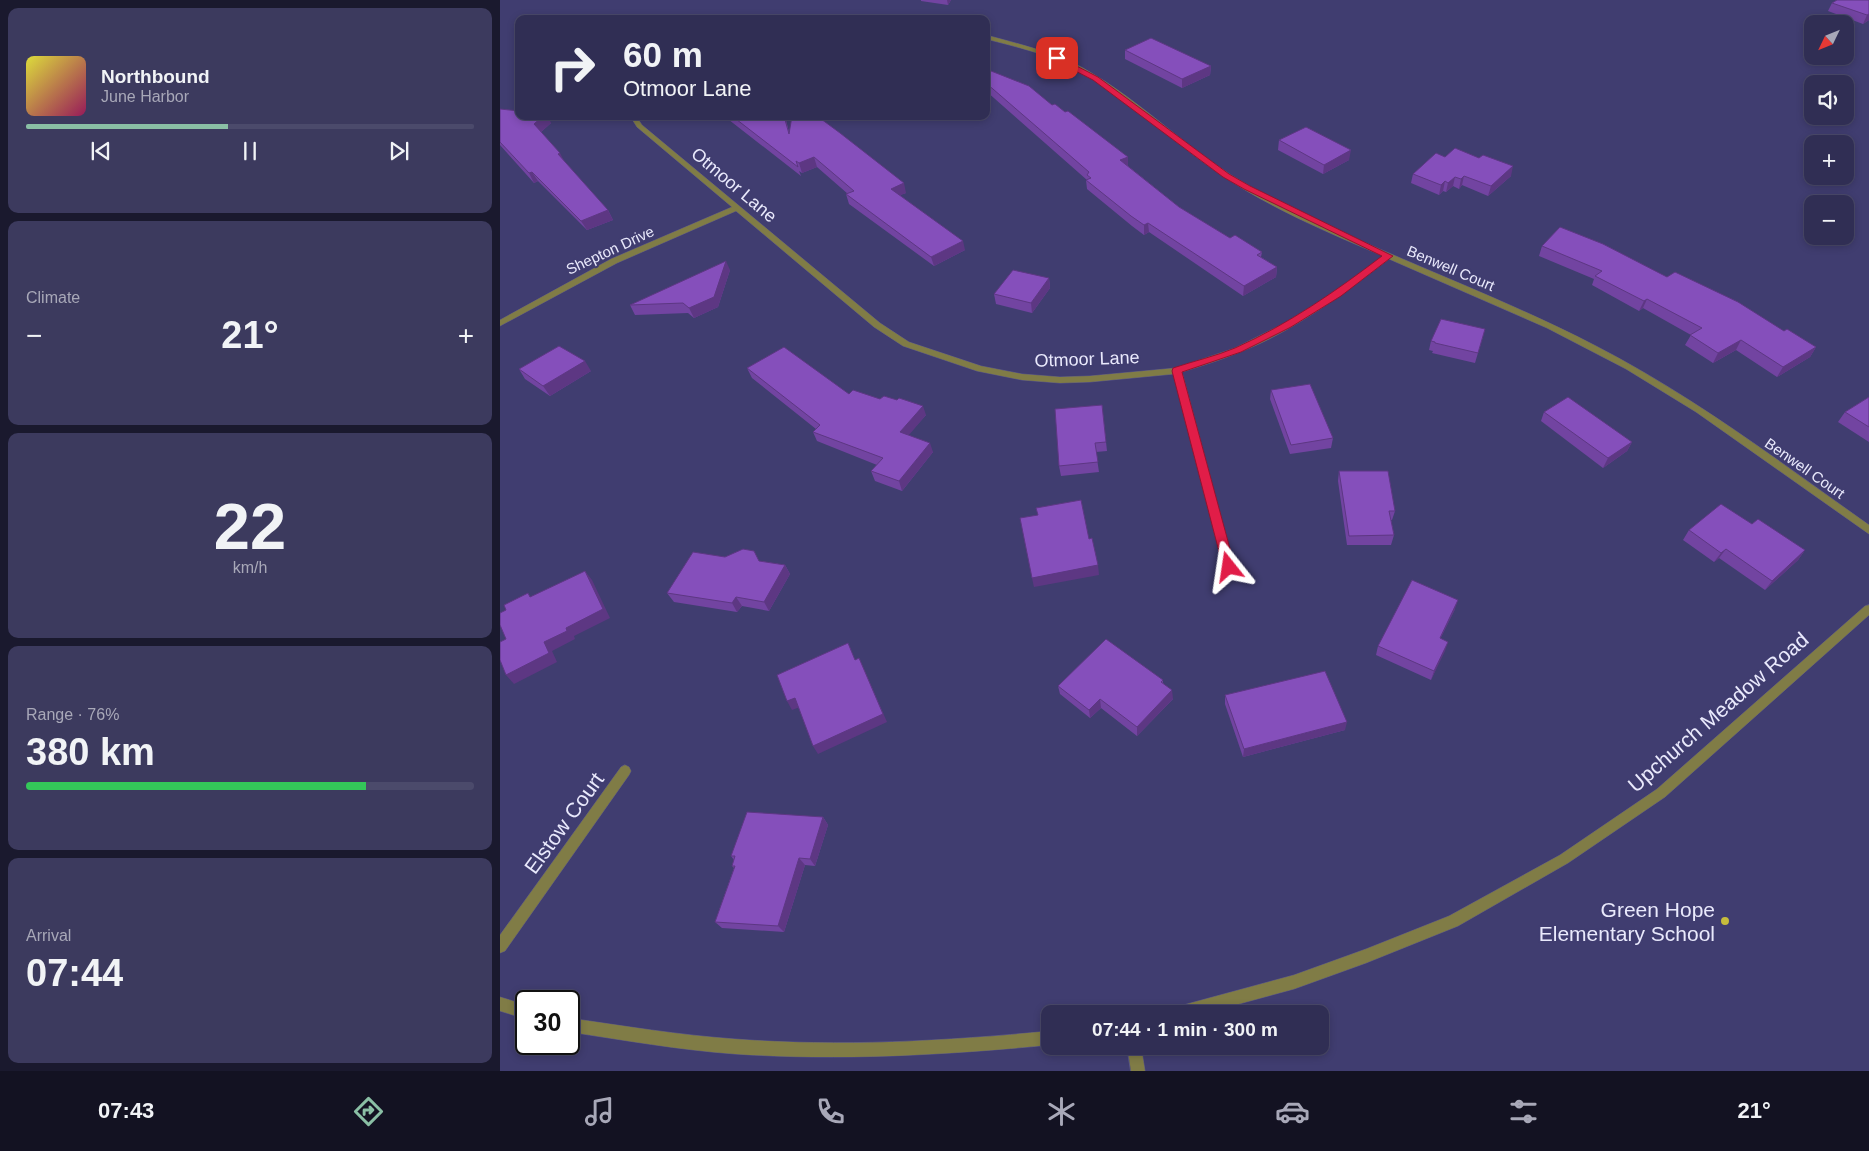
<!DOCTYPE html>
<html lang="en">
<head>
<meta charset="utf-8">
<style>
	body { margin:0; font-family:Arial,sans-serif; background:#3c3a5e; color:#f1f3f6; height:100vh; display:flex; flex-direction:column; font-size:19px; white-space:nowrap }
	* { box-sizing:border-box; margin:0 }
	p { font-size:16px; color:#a8a8b8 }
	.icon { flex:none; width:28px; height:28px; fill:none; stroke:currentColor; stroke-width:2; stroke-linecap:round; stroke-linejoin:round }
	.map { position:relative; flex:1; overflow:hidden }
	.side { display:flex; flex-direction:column; gap:8px; padding:8px; background:#1a192e; width:500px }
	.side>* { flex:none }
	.guide { position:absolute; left:15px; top:15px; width:475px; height:105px; border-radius:10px; box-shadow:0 2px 8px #0003,0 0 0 1px #4b4a6b; background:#302e54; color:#f1f3f6; overflow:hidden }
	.needle { width:32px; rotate:227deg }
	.buttons { position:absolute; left:1304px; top:15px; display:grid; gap:10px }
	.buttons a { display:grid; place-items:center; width:50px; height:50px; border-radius:10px; background:#302e54; box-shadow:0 2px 8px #0003,0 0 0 1px #4b4a6b; font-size:25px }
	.speed { position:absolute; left:15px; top:990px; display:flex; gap:10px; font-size:25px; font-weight:700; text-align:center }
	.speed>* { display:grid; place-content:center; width:65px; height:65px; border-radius:50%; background:#302e54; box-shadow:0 2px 8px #0003,0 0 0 1px #4b4a6b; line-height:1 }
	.speed .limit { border:2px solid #111; border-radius:8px; background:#fff; color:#111 }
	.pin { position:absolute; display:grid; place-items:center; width:42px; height:42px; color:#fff; margin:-21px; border-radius:10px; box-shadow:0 2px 8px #0006 }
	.me { position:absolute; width:55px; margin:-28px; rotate:345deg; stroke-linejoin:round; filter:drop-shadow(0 0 4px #0008) }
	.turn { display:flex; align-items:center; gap:18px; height:105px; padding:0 25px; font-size:22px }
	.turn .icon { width:65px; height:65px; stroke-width:2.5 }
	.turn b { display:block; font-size:35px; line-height:42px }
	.big { font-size:38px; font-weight:700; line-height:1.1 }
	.side .widget { flex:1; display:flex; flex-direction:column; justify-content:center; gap:8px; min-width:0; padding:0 18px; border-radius:10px; background:#3c3a5e }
	.side .dial { align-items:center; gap:0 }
	.dial b { font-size:65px; line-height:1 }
	.song { display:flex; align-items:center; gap:15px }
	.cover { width:60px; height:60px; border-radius:8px; background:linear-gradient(135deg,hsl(60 70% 55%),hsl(330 70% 35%)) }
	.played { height:5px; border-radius:2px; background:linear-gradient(90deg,#8abfa5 45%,#4b4a6b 45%) }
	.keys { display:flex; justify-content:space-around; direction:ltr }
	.heat { display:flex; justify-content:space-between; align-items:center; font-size:28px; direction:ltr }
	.charge { height:8px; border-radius:4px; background:linear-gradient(90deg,#34c759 76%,#4b4a6b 0) }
	.trip { position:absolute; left:541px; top:1005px; width:288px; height:50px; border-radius:10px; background:#302e54; box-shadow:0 2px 8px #0003,0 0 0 1px #4b4a6b; font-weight:700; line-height:50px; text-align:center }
	.menu { display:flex; height:80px; justify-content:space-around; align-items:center; background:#131222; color:#a8a8b8 }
	.menu .icon { width:35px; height:35px }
	.menu .selected { color:#8abfa5 }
	.menu b { font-size:22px; color:#f1f3f6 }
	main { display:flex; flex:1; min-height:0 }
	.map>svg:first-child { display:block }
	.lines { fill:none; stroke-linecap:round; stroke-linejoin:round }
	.street-casing { stroke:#5b5986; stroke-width:1 }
	.street { fill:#807c46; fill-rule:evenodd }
	.wall { fill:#7244a1 }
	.shaded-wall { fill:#5d3783 }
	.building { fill:#854fbb; stroke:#5d3783 }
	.route { fill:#e11d48; stroke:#92132f }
	.poi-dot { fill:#c6bc3c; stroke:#403d70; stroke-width:2 }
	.labels { text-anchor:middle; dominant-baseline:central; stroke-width:4; stroke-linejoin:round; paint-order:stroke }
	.far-street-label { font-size:15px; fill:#e9e9fc; stroke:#403d70 }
	.street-label { font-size:18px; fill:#e9e9fc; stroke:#403d70 }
	.near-street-label { font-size:21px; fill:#e9e9fc; stroke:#403d70 }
	.near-poi-label { font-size:21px; fill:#e9e9fc; stroke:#403d70; text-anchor:end }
</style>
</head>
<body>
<main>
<section class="side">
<div class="widget">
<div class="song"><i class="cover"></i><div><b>Northbound</b><p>June Harbor</p></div></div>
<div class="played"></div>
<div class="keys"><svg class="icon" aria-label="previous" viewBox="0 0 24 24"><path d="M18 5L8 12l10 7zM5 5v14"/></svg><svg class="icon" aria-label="pause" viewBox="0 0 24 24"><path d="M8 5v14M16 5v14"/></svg><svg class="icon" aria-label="next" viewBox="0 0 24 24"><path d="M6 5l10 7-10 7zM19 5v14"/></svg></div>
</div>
<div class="widget"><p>Climate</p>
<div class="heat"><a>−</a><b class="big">21°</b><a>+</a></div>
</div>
<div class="widget dial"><b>22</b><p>km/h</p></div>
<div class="widget"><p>Range · 76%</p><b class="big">380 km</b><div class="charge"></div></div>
<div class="widget"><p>Arrival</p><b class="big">07:44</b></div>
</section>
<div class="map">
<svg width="1369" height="1071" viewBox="0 0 1369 1071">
	<rect width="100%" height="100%" fill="#403d70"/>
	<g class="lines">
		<defs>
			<g id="street">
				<path d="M 486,35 C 519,44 553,52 583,68 C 644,102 692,155 753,188 C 864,249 984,288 1096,346 C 1193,396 1280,462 1369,525 L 1369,534 L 1196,412 L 1126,369 L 1047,328 L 889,259 C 843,294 794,331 740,352 C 721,360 701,366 682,372 L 734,567 L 733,570 L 725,570 L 724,567 L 674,374 L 590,382 L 560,383 L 522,380 L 477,371 L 403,346 L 374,327 L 236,211 L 117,263 L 0,326 L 0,320 L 111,259 L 232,207 L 137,127 L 130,116 L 136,116 L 142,125 L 380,323 L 409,342 L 481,366 L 522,374 L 560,377 L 590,376 L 676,368 L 735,348 L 785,323 L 835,292 L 883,256 C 829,233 772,209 723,176 C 673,143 630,98 576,69 C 548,54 517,47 486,39 Z"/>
				<path d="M 1369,605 L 1369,615 L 1165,797 L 1068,863 L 958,926 L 866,963 L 794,989 L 702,1014 L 669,1014 L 671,1009 L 676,1007 L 794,975 L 866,949 L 949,916 L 1060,855 L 1157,789 L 1365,606 Z"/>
				<path d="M 125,765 L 129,767 L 131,771 L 129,775 L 5,951 L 0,953 L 0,935 L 121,767 Z"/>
				<path d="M 0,997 L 26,1005 L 26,1019 L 0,1011 Z"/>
				<path d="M 69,1018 C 124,1026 179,1035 235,1039 C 340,1047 445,1041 550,1031 L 550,1045 C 445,1055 340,1061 235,1054 C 179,1050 124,1040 69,1032 Z"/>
				<path d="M 627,1046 L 641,1046 L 645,1071 L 631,1071 Z"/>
			</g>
		</defs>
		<use href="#street" class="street-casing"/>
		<use href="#street" class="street"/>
	</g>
	<g class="wall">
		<path d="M 421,0 L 451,0 L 448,5 L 421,1 Z"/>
		<path d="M 1369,0 L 1369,20 L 1363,24 L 1328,11 L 1332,3 Z"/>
		<path d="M 625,50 L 711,66 L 710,75 L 682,88 L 625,59 Z"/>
		<path d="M 486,69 L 565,112 L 628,157 L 628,166 L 679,207 L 730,238 L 762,252 L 761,257 L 777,267 L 776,277 L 743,296 L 649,232 L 644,235 L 632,226 L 587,189 L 586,180 L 587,180 L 486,91 Z"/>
		<path d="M 0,109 L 51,123 L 41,132 L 65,163 L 108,210 L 113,220 L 87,230 L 38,181 L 34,183 L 0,145 Z"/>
		<path d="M 224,116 L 285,116 L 289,132 L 406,193 L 400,195 L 465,250 L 434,266 L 349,204 L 346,194 L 348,194 L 317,167 L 302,173 L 299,171 L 301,176 Z"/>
		<path d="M 779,140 L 849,160 L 823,174 L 778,150 Z"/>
		<path d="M 945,157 L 1011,176 L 988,196 L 962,185 L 959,189 L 953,186 L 946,192 L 943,191 L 939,195 L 911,183 L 913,174 Z"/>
		<path d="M 1042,246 L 1167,277 L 1284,331 L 1316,347 L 1310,357 L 1277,377 L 1236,350 L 1213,363 L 1185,345 L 1191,335 L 1143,308 L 1139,311 L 1092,285 L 1094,279 L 1039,256 Z"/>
		<path d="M 230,270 L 218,307 L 194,318 L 188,313 L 135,315 L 130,305 Z"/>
		<path d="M 549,278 L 550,288 L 532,313 L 496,304 L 494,294 Z"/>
		<path d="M 985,329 L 975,363 L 932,353 L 933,351 L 929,350 L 931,341 Z"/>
		<path d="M 247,368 L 349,394 L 426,415 L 408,435 L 433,452 L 402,491 L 375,481 L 371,471 L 377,465 L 317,441 L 313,432 L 316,429 L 252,378 Z"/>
		<path d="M 19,369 L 91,371 L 50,396 L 25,379 Z"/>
		<path d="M 771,390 L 833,438 L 831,448 L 790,454 L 770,399 Z"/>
		<path d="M 1369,397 L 1369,442 L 1338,422 L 1345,412 Z"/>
		<path d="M 602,405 L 607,451 L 596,452 L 599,472 L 561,476 L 559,466 Z"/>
		<path d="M 1044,412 L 1132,442 L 1127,451 L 1103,468 L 1041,421 Z"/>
		<path d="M 839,471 L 895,511 L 892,520 L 891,520 L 894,535 L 891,545 L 847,545 L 838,481 Z"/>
		<path d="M 1252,524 L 1305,550 L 1298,560 L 1265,590 L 1219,558 L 1214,562 L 1183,540 L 1189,530 Z"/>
		<path d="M 225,557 L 260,561 L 285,565 L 290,574 L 269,611 L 242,606 L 237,612 L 174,602 L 167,593 Z"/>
		<path d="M 955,609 L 940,639 L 948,642 L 931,680 L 876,655 L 878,646 Z"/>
		<path d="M 663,680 L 663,683 L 673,699 L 637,736 L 601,708 L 590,718 L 560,694 L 558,686 Z"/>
		<path d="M 725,695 L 845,730 L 743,757 L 725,704 Z"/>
		<path d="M 323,817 L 328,825 L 315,866 L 305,865 L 284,932 L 222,928 L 215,922 L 234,868 L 232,866 L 234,860 L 231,856 Z"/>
	</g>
	<g class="shaded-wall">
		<path d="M 447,0 L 451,0 L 448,5 Z"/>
		<path d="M 1369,14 L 1369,20 L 1363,24 L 1367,15 Z"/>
		<path d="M 711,66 L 710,75 L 682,88 L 682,79 Z"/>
		<path d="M 43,116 L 48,116 L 51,123 L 39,134 L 34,124 Z"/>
		<path d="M 851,150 L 849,160 L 823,174 L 824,165 Z"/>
		<path d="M 60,153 L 65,163 L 58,154 Z"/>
		<path d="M 314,157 L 317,167 L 302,173 L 299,163 Z"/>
		<path d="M 628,157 L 628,166 L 620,160 Z"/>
		<path d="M 1013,166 L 1011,176 L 988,196 L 991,186 Z"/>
		<path d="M 32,172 L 38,181 L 34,183 L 29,173 Z"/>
		<path d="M 964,176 L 962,185 L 959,189 L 961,179 Z"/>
		<path d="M 955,177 L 953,186 L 946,192 L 948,183 Z"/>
		<path d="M 945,181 L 943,191 L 939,195 L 941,185 Z"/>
		<path d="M 404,183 L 406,193 L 393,198 L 391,189 Z"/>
		<path d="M 108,210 L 113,220 L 87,230 L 81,221 Z"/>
		<path d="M 648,223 L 649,232 L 644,235 L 644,225 Z"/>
		<path d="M 463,241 L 465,250 L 434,266 L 431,257 Z"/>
		<path d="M 226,261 L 230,270 L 218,307 L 194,318 L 189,308 Z"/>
		<path d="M 777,267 L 776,277 L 743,296 L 744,286 Z"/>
		<path d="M 549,278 L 550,288 L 532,313 L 531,303 Z"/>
		<path d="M 1147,299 L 1143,308 L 1139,311 L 1144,301 Z"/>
		<path d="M 1241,340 L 1236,350 L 1213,363 L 1218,353 Z"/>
		<path d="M 1316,347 L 1310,357 L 1277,377 L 1283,367 Z"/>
		<path d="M 85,361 L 91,371 L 50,396 L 43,386 Z"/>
		<path d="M 423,406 L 426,415 L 403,442 L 400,432 Z"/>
		<path d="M 1132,442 L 1127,451 L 1103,468 L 1108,458 Z"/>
		<path d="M 430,443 L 433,452 L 402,491 L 399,481 Z"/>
		<path d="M 1226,549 L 1219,558 L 1214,562 L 1221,553 Z"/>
		<path d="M 1305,550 L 1298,560 L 1265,590 L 1272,581 Z"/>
		<path d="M 285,565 L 290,574 L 269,611 L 264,602 Z"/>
		<path d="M 598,565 L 599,575 L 534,587 L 532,578 Z"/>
		<path d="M 85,571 L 92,580 L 110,618 L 74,636 L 75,639 L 52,651 L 57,662 L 14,684 L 6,675 L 44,642 L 66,628 Z"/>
		<path d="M 236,597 L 242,606 L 237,612 L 232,603 Z"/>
		<path d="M 958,600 L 955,609 L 936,647 L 940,638 Z"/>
		<path d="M 948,642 L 945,651 L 931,680 L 934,671 Z"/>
		<path d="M 359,658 L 387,722 L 318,754 L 313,746 Z"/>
		<path d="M 672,690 L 673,699 L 637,736 L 637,727 Z"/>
		<path d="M 295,698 L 300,707 L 292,710 L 287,701 Z"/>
		<path d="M 600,699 L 601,708 L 590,718 L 589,710 Z"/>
		<path d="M 847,722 L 845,730 L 743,757 L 744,749 Z"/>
		<path d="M 323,817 L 328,825 L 315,866 L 310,859 Z"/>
		<path d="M 299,858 L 305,865 L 284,932 L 278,926 Z"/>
	</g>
	<g class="building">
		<path d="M 1337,0 L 1369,0 L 1369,14 L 1367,15 L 1332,3 Z"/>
		<path d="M 651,38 L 711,66 L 682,79 L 625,50 Z"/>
		<path d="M 486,69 L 529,86 L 552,105 L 555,104 L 565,112 L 568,111 L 628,157 L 620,160 L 679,207 L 730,238 L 735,235 L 762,252 L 757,255 L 777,267 L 744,286 L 648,223 L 644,225 L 631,216 L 586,180 L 591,178 L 587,175 L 589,172 L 486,83 Z"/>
		<path d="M 0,109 L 19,111 L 19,116 L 43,116 L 34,124 L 60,153 L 58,154 L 108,210 L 81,221 L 32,172 L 29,173 L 0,142 Z"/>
		<path d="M 232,116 L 284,116 L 289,134 L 292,116 L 317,116 L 340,133 L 404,183 L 391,189 L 463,241 L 431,257 L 346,194 L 354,191 L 314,157 L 299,163 L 296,161 L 298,167 Z"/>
		<path d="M 806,127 L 851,150 L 824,165 L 779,140 Z"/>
		<path d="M 955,148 L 979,158 L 983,155 L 1013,166 L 991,186 L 964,176 L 961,179 L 955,177 L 948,183 L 945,181 L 941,185 L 913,174 L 936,153 L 945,157 Z"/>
		<path d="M 1060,227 L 1103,244 L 1167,277 L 1175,272 L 1238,302 L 1284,331 L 1287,329 L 1316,347 L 1283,367 L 1241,340 L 1218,353 L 1190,335 L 1202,328 L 1147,299 L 1144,301 L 1095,276 L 1102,271 L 1042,246 Z"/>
		<path d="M 226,261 L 214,297 L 189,308 L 183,303 L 130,305 Z"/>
		<path d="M 513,270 L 549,278 L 531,303 L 494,294 Z"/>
		<path d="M 941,319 L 985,329 L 978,353 L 935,343 L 935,342 L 931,341 Z"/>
		<path d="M 59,346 L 85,361 L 43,386 L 19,369 Z"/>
		<path d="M 284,347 L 349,394 L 353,390 L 380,399 L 384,396 L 397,400 L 399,398 L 423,406 L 400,432 L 430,443 L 399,481 L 371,471 L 383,458 L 313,432 L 320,425 L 247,368 Z"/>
		<path d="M 810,384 L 833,438 L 791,445 L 771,390 Z"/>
		<path d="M 1068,397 L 1132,442 L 1108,458 L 1044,412 Z"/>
		<path d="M 1369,397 L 1369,427 L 1345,412 Z"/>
		<path d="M 602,405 L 606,442 L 595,443 L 598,462 L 559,466 L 555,409 Z"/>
		<path d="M 839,471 L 888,471 L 895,511 L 889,511 L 894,535 L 849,536 Z"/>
		<path d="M 581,500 L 589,539 L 592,538 L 598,565 L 532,578 L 520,518 L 538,515 L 536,508 Z"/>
		<path d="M 1221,504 L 1252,524 L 1258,519 L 1305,550 L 1272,581 L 1226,549 L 1221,553 L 1189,530 Z"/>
		<path d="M 243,549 L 254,551 L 259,561 L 285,565 L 264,602 L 236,597 L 232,603 L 167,593 L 193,552 L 225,557 Z"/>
		<path d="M 85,571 L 103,609 L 66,628 L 67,631 L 44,642 L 49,653 L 6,675 L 0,660 L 0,642 L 6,639 L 0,625 L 0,613 L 6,610 L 4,605 L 28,593 L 30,597 Z"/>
		<path d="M 912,580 L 958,600 L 940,638 L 948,642 L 934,671 L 878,646 Z"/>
		<path d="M 606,639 L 663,680 L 661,682 L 672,690 L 637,727 L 600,699 L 589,710 L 558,686 Z"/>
		<path d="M 348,643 L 355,660 L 359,658 L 383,714 L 313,746 L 295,698 L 287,701 L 277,675 Z"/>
		<path d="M 825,671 L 847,722 L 744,749 L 725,695 Z"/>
		<path d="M 247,812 L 323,817 L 310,859 L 299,858 L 278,926 L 215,922 L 235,866 L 232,866 L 235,856 L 231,856 Z"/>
	</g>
	<path class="route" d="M 554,57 L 559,57 L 598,77 L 729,174 L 750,186 L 893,256 L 841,296 L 791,327 L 741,352 L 682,372 L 735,567 L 733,571 L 725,571 L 723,567 L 672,371 L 673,368 C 694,361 716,356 735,348 C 789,324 836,291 882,256 L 744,189 L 723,177 L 593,80 L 554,60 Z"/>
	<circle class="poi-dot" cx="1225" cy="921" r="5"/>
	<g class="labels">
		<g class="far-street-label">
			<text transform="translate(110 250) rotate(-25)">Shepton Drive</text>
			<text transform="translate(951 268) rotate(23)">Benwell Court</text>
			<text transform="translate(1305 468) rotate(35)">Benwell Court</text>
		</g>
		<g class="street-label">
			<text transform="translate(234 185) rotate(40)">Otmoor Lane</text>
			<text transform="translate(587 359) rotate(-2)">Otmoor Lane</text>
		</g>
		<g class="near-street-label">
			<text transform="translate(1218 712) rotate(-41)">Upchurch Meadow Road</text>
			<text transform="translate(64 823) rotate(-54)">Elstow Court</text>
		</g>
		<g class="near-poi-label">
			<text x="1215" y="909">Green Hope<tspan x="1215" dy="24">Elementary School</tspan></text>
		</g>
	</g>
</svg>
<div class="buttons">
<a><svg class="needle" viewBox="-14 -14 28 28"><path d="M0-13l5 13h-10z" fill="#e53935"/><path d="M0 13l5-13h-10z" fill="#a8a8b8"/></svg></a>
<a><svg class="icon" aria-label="sound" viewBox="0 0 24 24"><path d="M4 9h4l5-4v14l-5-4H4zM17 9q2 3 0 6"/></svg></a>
<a>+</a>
<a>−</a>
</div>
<div class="speed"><div class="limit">30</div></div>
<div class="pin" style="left:557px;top:58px;background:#d93025"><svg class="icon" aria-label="arrive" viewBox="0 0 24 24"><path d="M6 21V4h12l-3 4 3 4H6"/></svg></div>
<svg class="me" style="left:729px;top:567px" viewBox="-20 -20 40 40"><path d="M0-17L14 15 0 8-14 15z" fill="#e11d48" stroke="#fff" stroke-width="4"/></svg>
<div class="trip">07:44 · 1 min · 300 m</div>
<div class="guide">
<div class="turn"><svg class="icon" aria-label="right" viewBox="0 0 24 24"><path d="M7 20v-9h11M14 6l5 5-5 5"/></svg><div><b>60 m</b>Otmoor Lane</div></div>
</div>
</div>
</main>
<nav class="menu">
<b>07:43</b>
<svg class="icon selected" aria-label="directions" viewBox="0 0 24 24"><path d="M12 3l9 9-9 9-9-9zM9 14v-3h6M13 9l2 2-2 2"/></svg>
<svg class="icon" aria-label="music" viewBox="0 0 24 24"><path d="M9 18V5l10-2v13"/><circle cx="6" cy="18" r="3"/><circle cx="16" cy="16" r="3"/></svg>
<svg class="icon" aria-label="phone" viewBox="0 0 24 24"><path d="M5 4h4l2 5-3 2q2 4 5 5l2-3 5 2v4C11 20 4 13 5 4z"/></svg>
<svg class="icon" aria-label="climate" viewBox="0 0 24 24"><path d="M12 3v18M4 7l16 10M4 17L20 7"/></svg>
<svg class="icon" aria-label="car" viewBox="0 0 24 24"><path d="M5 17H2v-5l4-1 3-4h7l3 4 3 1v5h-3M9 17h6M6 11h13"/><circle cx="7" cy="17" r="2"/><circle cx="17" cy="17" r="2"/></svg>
<svg class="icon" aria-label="filters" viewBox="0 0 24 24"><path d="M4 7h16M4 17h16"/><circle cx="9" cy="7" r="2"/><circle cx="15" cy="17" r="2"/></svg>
<b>21°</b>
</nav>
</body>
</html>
